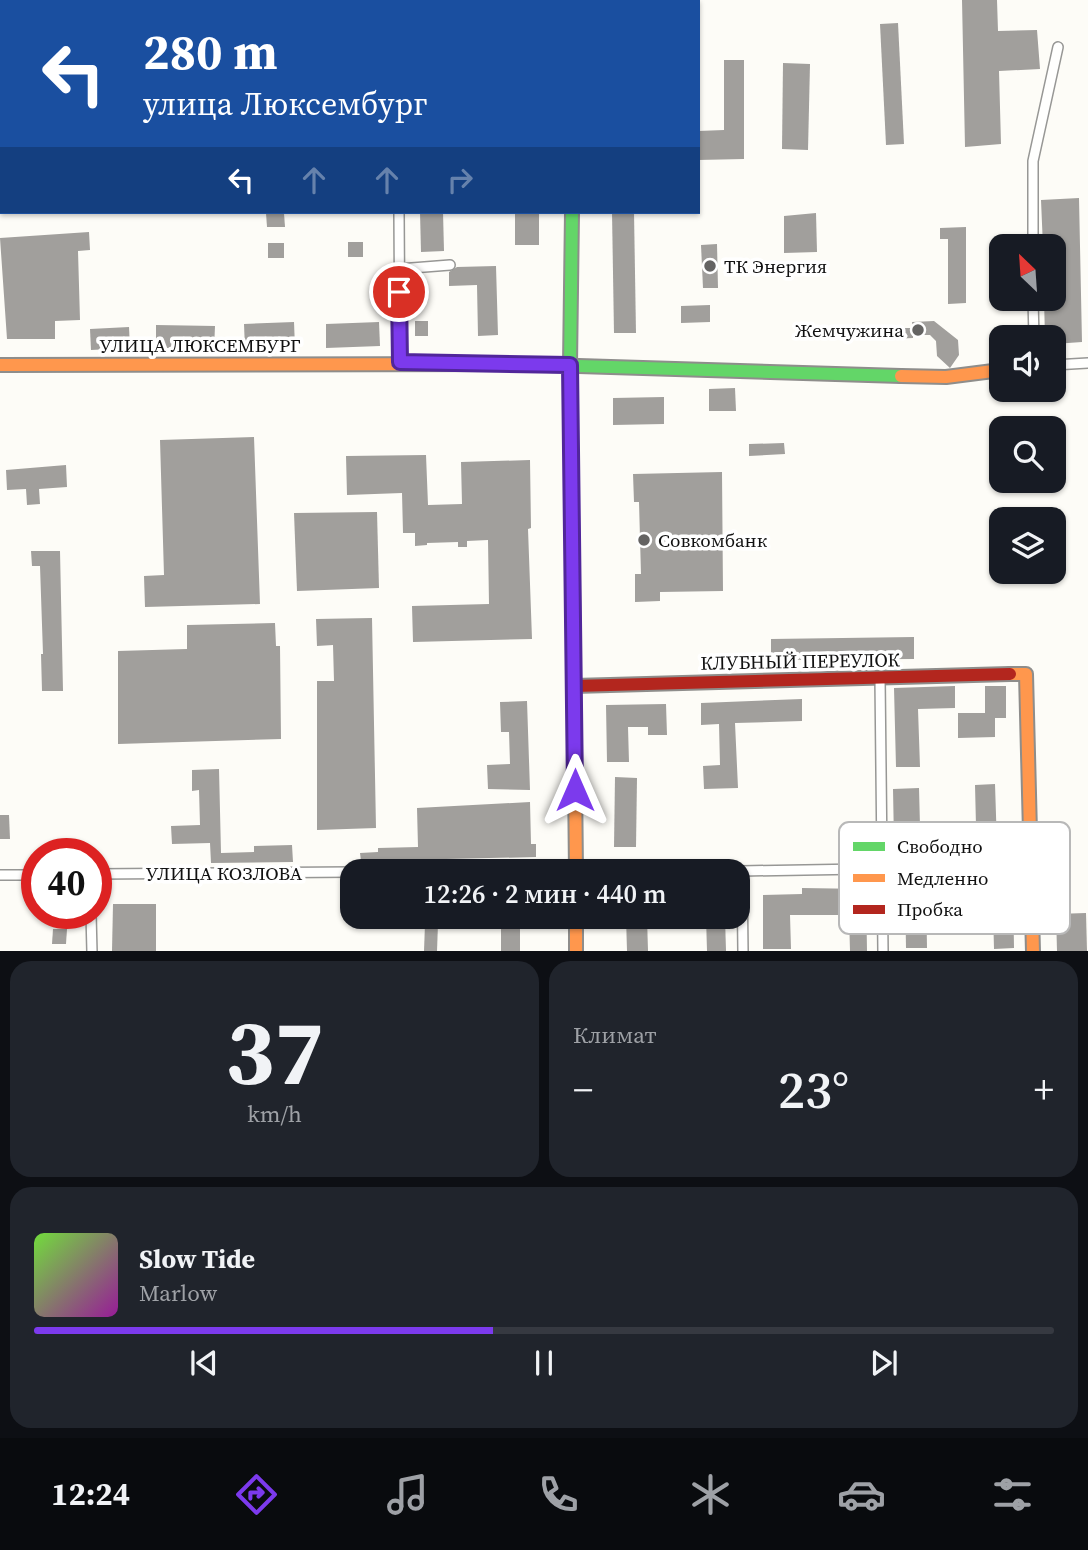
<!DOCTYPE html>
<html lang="ru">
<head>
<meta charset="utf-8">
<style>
	body { margin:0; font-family:"Source Serif 4",serif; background:#20242c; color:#f1f3f6; height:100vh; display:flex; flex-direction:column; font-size:26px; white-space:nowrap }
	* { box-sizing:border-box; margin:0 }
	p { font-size:23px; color:#9ea1a6 }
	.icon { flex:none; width:38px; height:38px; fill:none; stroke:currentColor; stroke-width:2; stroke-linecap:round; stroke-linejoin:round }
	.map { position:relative; height:951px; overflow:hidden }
	.details { display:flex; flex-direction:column; gap:10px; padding:10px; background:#0d0f14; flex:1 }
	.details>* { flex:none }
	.top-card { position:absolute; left:0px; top:0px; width:700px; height:214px; box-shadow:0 2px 5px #0004; background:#1a4fa0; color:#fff; overflow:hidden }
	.needle { width:46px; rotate:335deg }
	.buttons { position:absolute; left:989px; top:234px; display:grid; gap:14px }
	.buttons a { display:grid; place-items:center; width:77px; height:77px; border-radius:14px; background:#171b24; box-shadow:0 2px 5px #0004; font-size:35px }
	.speed { position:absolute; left:21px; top:838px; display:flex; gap:14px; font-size:35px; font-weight:700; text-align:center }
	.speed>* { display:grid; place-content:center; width:91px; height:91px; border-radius:50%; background:#171b24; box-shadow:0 2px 5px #0004; line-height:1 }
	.speed .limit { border:10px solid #d22; background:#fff; color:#111 }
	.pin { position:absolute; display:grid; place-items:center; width:60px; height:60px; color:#fff; margin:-30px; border:4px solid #fff; border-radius:50%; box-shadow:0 2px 7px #0007 }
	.me { position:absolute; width:77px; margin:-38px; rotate:0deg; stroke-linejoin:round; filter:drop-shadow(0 0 5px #0008) }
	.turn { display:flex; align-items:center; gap:24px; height:147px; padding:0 28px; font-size:32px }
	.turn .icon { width:91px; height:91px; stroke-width:2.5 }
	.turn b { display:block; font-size:49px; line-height:60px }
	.lanes { display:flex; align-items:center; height:66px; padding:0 28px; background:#0003; justify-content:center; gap:35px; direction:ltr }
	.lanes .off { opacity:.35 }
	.big { font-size:52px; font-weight:600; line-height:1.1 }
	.details .tile { flex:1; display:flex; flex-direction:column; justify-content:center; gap:10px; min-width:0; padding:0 24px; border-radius:21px; background:#20242c }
	.details .dial { align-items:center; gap:0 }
	.dial b { font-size:91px; line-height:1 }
	.song { display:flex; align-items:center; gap:21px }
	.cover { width:84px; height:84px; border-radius:10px; background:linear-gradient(135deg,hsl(100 70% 55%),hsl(300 70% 35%)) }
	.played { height:7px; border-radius:4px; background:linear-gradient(90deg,#7c3aed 45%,#363941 45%) }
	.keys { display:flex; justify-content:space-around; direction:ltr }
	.heat { display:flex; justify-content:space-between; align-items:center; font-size:38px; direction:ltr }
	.details .tiles { flex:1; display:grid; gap:10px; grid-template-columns:1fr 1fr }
	.tile:last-child { grid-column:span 2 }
	.trip { position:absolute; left:340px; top:859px; width:410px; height:70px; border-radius:21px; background:#171b24; box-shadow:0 2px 5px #0004; font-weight:600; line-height:70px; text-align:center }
	.tabs { display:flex; height:112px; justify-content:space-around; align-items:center; background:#090b0e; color:#9ea1a6 }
	.tabs .icon { width:49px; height:49px }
	.tabs .current { color:#7c3aed }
	.tabs b { font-size:32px; color:#f1f3f6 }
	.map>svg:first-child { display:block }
	.building { fill:#a19f9c }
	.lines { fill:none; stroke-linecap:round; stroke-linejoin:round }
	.street-casing { stroke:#979795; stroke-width:12 }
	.fast-casing { stroke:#8e8d8b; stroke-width:16 }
	.slow-casing { stroke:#8e8d8b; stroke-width:16 }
	.jam-casing { stroke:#8e8d8b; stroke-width:16 }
	.street { stroke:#fffffe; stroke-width:9 }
	.fast { stroke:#63d668; stroke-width:12 }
	.slow { stroke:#ff974d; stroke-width:12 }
	.jam { stroke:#b3261e; stroke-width:12 }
	.route-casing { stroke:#51269a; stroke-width:18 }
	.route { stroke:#7c3aed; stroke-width:12 }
	.poi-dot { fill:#646362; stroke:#fff; stroke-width:2.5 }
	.labels { text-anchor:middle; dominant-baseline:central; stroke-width:7; stroke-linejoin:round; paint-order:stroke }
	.poi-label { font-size:19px; fill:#111; stroke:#fff; text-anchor:start }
	.street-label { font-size:19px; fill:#111; stroke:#fff }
	.key { fill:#fff; stroke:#b8b8b8; stroke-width:2 }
	.key-label { font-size:19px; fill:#111 }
</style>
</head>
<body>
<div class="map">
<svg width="1088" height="952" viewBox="0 0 1088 952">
	<rect width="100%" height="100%" fill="#fdfcf7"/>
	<g class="building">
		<path d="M 962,0 L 997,0 L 998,31 L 1037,30 L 1040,69 L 999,71 L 1001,144 L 965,147 Z"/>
		<path d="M 898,23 L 904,144 L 886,145 L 880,24 Z"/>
		<path d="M 724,60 L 744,60 L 744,159 L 698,160 L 698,131 L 724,130 Z"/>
		<path d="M 783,63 L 810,64 L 808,150 L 782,149 Z"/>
		<path d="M 1079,198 L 1082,342 L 1054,344 L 1054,338 L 1045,338 L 1044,299 L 1054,299 L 1054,247 L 1043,247 L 1041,200 Z"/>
		<path d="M 420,212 L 443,212 L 444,251 L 421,252 Z"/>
		<rect x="515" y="212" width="24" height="33"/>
		<path d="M 612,212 L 634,212 L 636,333 L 614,333 Z"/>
		<path d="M 266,213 L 284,213 L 285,227 L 267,227 Z"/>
		<path d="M 816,213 L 817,252 L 784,253 L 784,216 Z"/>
		<path d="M 966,227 L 966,303 L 948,304 L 948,239 L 940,239 L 940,228 Z"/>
		<path d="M 89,232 L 90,250 L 78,251 L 80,320 L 55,321 L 55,339 L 7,339 L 0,238 Z"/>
		<rect x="348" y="242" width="15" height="15"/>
		<rect x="268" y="243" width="16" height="15"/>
		<path d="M 717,244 L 718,288 L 703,288 L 701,245 Z"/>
		<path d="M 496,266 L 498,335 L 478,336 L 477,285 L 449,286 L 449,272 L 457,267 Z"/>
		<rect x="377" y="284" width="15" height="14"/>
		<path d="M 710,305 L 710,322 L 681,323 L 681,306 Z"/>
		<rect x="415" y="321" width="13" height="15"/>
		<path d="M 934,321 L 958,340 L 959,355 L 950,368 L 937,356 L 936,341 L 930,335 L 913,335 L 913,338 L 892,339 L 892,328 L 913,328 L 912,322 Z"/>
		<path d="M 294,322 L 295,347 L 245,349 L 244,324 Z"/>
		<path d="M 379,322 L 380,346 L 326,348 L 326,324 Z"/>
		<path d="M 156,325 L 215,326 L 214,350 L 156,349 Z"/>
		<path d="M 129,327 L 130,348 L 91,350 L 90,329 Z"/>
		<path d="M 735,388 L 736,411 L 709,411 L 709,389 Z"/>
		<path d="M 664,397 L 664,424 L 613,425 L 613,398 Z"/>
		<path d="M 254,437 L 260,604 L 145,607 L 144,576 L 164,575 L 160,440 Z"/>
		<path d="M 784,443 L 785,454 L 749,456 L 749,444 Z"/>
		<path d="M 426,455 L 428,505 L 462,504 L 461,462 L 530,460 L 531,528 L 528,529 L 532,639 L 413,642 L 412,606 L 489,604 L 488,540 L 467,541 L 467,547 L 458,547 L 458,542 L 427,543 L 427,545 L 415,546 L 415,533 L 403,533 L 402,493 L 347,495 L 346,456 Z"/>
		<path d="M 66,465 L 67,487 L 39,489 L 40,504 L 27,505 L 26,489 L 7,490 L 6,470 Z"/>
		<path d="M 722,472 L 723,591 L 660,592 L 660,601 L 635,602 L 635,574 L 641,574 L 639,502 L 634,502 L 633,474 Z"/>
		<path d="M 377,512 L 379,588 L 297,591 L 294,513 Z"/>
		<path d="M 31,551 L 60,551 L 63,691 L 42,691 L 41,654 L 43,654 L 40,566 L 32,566 Z"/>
		<path d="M 372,618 L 376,828 L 317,830 L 317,681 L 334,681 L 333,645 L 317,646 L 316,619 Z"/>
		<path d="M 275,623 L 276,646 L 280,646 L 281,739 L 118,744 L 118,651 L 187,649 L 187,625 Z"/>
		<path d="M 914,637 L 914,659 L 771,660 L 771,639 Z"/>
		<path d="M 955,686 L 955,708 L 918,709 L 920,767 L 896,767 L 894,688 Z"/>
		<path d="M 985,686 L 1006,686 L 1006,718 L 995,718 L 995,737 L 958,738 L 958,713 L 985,713 Z"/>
		<path d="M 802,699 L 802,721 L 735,723 L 738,788 L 704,789 L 703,766 L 720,765 L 719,724 L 701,725 L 701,703 Z"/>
		<path d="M 527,701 L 530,790 L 488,789 L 487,765 L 510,764 L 509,732 L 501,732 L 500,702 Z"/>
		<path d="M 666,704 L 667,735 L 648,735 L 648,727 L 628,727 L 629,762 L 607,762 L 606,705 Z"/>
		<path d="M 219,769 L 221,853 L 254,852 L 254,846 L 292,845 L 293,862 L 211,863 L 210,843 L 172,844 L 171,826 L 200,825 L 199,790 L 192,791 L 192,770 Z"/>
		<path d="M 615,777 L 637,778 L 636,847 L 614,847 Z"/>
		<path d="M 995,784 L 997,846 L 931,849 L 931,841 L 894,842 L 893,789 L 919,788 L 920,826 L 976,826 L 975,785 Z"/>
		<path d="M 530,802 L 531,844 L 536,844 L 536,857 L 361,861 L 360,853 L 378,852 L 378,848 L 418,847 L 417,808 Z"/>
		<path d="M 0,815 L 9,815 L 10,839 L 0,839 Z"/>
		<path d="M 981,885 L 1013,886 L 1014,948 L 994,949 L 993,910 L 946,910 L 945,886 Z"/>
		<path d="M 905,887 L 926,887 L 927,948 L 906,948 Z"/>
		<path d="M 802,888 L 866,889 L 867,951 L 850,951 L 849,915 L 790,915 L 791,949 L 763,949 L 763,895 L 802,894 Z"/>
		<path d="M 113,904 L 156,904 L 156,951 L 112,951 Z"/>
		<path d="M 1086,913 L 1087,951 L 1057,951 L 1056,914 Z"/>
		<rect x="501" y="917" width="19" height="34"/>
		<path d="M 626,917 L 647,917 L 648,951 L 627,951 Z"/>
		<path d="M 706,917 L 725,917 L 726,951 L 707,951 Z"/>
		<path d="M 425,924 L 438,924 L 437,951 L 424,951 Z"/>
		<path d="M 53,929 L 67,929 L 66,944 L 52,944 Z"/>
	</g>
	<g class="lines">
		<defs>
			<g id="street">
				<path d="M 398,0 L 398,2"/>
				<path d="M 399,212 L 400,363"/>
				<path d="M 1033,247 L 1033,161 L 1058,47"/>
				<path d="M 399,269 L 450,265"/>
				<path d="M 1033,299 L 1034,338"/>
				<path d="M 1054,365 L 1088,363"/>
				<path d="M 880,678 L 883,952"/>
				<path d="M 742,871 L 743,952"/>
				<path d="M 424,872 L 576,868 L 742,871 L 1031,866"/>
				<path d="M 96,874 L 352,872"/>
				<path d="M 0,875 L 37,875"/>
				<path d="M 91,914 L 92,952"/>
			</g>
			<g id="fast">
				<path d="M 572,212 L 570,365 L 573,587"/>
				<path d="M 514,364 L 901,376"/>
			</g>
			<g id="slow">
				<path d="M 575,0 L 575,2"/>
				<path d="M 0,365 L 514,364"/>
				<path d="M 901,376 L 946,377 L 1001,370"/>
				<path d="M 573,587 L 576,872"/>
				<path d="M 1010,674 L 1026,674 L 1033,952"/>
				<path d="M 576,917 L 576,952"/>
			</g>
			<path id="jam" d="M 574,686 L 1010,674"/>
		</defs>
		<use href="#street" class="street-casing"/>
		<use href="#fast" class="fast-casing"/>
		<use href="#slow" class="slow-casing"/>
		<use href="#jam" class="jam-casing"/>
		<use href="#street" class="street"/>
		<use href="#fast" class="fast"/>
		<use href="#slow" class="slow"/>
		<use href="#jam" class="jam"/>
	</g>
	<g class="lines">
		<defs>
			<path id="route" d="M 399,292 L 400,362 L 570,365 L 575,790"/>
		</defs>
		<use href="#route" class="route-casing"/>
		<use href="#route" class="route"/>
	</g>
	<g class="poi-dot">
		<circle cx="710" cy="266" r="7"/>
		<circle cx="918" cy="330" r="7"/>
		<circle cx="644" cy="540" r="7"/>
	</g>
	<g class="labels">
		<g class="poi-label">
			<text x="724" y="266">ТК Энергия</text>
			<text x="904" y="330" text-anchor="end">Жемчужина</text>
			<text x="658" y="540">Совкомбанк</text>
		</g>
		<g class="street-label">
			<text x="200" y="345">УЛИЦА ЛЮКСЕМБУРГ</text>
			<text transform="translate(800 661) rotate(-1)">КЛУБНЫЙ ПЕРЕУЛОК</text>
			<text x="224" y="873">УЛИЦА КОЗЛОВА</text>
		</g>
	</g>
	<rect x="839" y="822" width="231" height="112" rx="10" class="key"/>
	<rect x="853" y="842" width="32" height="9" fill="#63d668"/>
	<rect x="853" y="874" width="32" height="8" fill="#ff974d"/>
	<rect x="853" y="905" width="32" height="9" fill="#b3261e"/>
	<g class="key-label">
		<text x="897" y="853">Свободно</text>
		<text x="897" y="885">Медленно</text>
		<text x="897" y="916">Пробка</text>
	</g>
</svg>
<div class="buttons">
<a><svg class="needle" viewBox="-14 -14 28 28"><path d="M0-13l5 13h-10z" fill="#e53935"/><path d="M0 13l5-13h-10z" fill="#9ea1a6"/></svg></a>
<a><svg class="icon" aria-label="sound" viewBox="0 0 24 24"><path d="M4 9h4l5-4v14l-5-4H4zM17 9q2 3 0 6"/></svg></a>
<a><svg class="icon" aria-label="search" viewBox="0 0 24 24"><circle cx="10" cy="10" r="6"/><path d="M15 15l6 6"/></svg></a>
<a><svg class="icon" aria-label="layers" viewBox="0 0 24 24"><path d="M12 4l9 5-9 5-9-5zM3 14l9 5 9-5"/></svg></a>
</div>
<div class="speed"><div class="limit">40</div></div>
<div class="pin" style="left:399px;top:292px;background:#d93025"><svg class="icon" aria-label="arrive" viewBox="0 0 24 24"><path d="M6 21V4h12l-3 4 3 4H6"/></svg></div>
<svg class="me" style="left:575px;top:790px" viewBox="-20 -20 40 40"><path d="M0-17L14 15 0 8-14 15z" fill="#7c3aed" stroke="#fff" stroke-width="4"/></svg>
<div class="trip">12:26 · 2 мин · 440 m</div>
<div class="top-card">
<div class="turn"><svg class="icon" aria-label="left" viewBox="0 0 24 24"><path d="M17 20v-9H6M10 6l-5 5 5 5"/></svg><div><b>280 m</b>улица Люксембург</div></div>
<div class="lanes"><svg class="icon" aria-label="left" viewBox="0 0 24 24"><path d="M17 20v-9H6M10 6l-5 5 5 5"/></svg><svg class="icon off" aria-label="ahead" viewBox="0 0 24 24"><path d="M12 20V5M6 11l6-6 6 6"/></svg><svg class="icon off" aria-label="ahead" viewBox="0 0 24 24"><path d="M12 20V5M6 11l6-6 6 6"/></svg><svg class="icon off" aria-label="right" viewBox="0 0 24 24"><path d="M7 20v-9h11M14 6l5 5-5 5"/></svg></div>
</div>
</div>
<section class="details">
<div class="tiles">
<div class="tile dial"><b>37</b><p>km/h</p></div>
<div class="tile"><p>Климат</p>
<div class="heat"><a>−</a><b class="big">23°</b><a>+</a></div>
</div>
<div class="tile">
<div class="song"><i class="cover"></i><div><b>Slow Tide</b><p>Marlow</p></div></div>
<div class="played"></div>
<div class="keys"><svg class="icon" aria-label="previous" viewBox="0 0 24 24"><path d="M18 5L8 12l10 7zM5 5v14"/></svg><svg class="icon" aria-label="pause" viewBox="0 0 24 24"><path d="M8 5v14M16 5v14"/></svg><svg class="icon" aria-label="next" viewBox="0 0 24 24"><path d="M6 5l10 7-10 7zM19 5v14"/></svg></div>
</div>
</div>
</section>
<nav class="tabs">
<b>12:24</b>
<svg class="icon current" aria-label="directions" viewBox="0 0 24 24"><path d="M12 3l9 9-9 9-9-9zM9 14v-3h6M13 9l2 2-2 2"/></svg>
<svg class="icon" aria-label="music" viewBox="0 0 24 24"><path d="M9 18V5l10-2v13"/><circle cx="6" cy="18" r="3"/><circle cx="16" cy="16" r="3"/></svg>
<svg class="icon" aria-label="phone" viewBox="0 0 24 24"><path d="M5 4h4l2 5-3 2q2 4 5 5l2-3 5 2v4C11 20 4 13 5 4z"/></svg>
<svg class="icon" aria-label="climate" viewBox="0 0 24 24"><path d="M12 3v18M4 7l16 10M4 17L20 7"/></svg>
<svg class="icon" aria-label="car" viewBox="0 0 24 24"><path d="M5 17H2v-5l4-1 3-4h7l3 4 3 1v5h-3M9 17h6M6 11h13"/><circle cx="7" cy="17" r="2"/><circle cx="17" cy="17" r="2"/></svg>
<svg class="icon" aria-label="filters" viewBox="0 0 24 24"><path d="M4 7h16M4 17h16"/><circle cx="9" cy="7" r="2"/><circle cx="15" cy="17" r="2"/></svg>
</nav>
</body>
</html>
